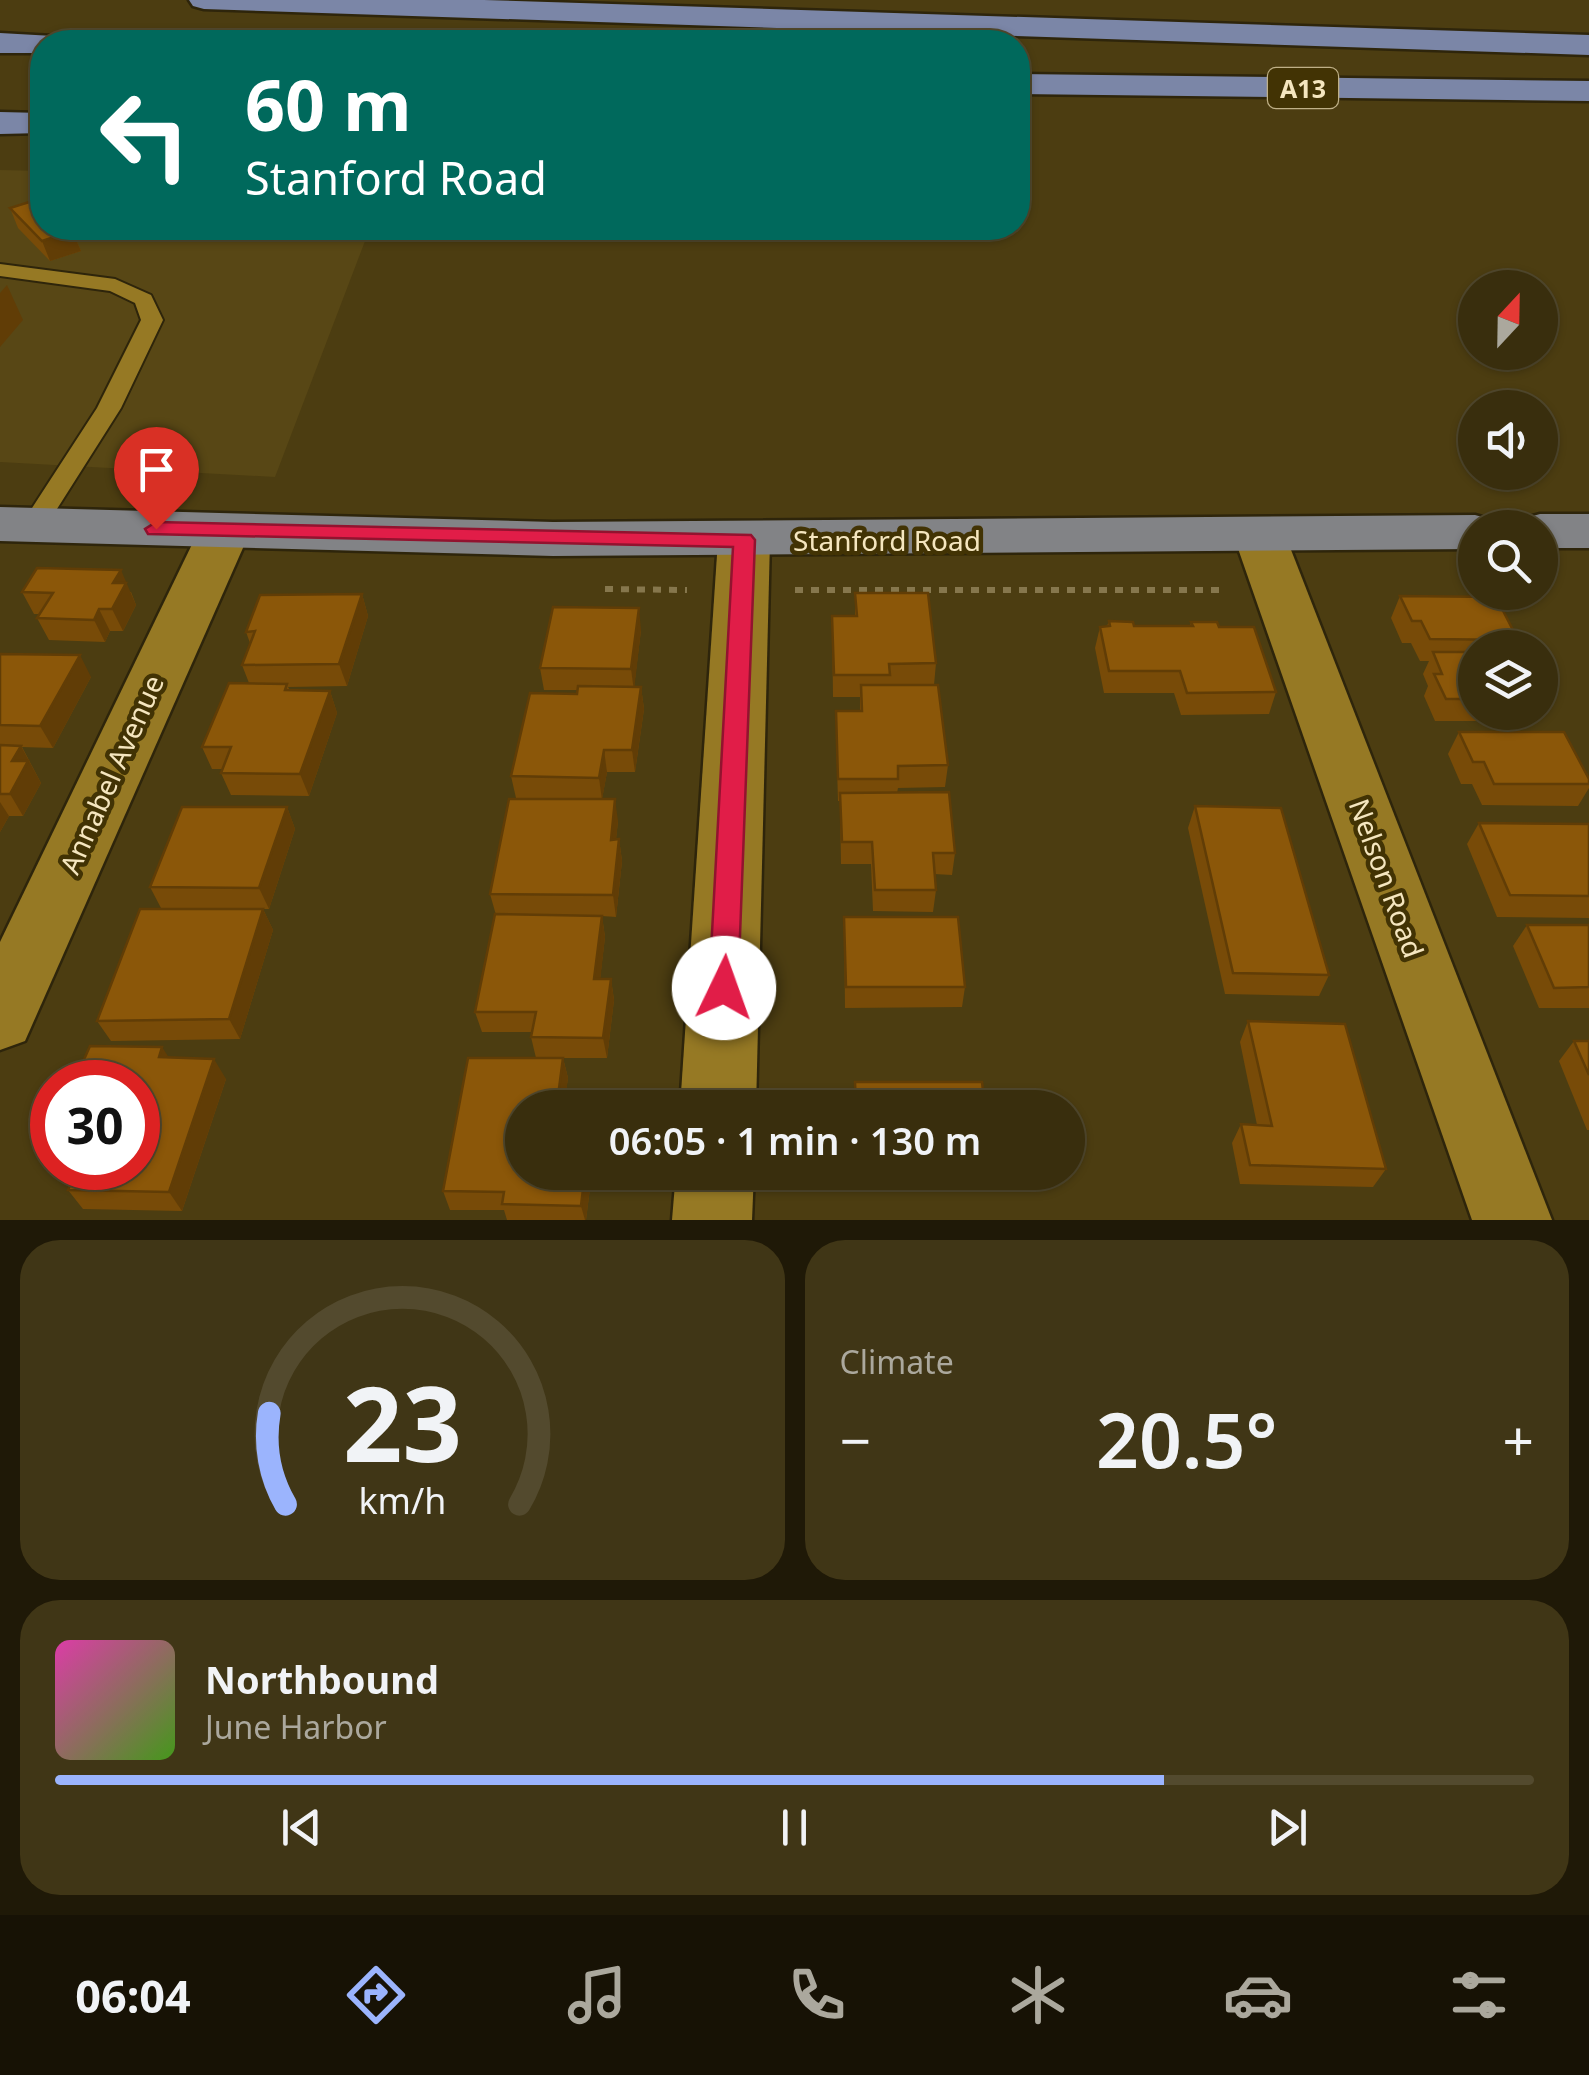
<!DOCTYPE html>
<html lang="en">
<head>
<meta charset="utf-8">
<style>
	body { margin:0; font-family:"Noto Sans",sans-serif; background:#403616; color:#f1f3f6; height:100vh; display:flex; flex-direction:column; font-size:38px; white-space:nowrap }
	* { box-sizing:border-box; margin:0 }
	p { font-size:32px; color:#aba89d }
	.icon { flex:none; width:55px; height:55px; fill:none; stroke:currentColor; stroke-width:2; stroke-linecap:round; stroke-linejoin:round }
	.map { position:relative; height:1220px; overflow:hidden }
	.details { display:flex; flex-direction:column; gap:20px; padding:20px; background:#1f1907; flex:1 }
	.details>* { flex:none }
	.top-card { position:absolute; left:30px; top:30px; width:1000px; height:210px; border-radius:40px; box-shadow:0 2px 8px #0004,0 0 0 2px #534a2e; background:#00695c; color:#fff; overflow:hidden }
	.needle { width:65px; rotate:22deg }
	.fabs { position:absolute; left:1458px; top:270px; display:grid; gap:20px }
	.fabs a { display:grid; place-items:center; width:100px; height:100px; border-radius:50%; background:#392e0d; box-shadow:0 2px 8px #0004,0 0 0 2px #534a2e; font-size:50px }
	.speed { position:absolute; left:30px; top:1060px; display:flex; gap:20px; font-size:50px; font-weight:700; text-align:center }
	.speed>* { display:grid; place-content:center; width:130px; height:130px; border-radius:50%; background:#392e0d; box-shadow:0 2px 8px #0004,0 0 0 2px #534a2e; line-height:1 }
	.speed .limit { border:15px solid #d22; background:#fff; color:#111 }
	.pin { position:absolute; display:grid; place-items:center; width:85px; height:85px; color:#fff; margin:-102px -42px; border-radius:50% 50% 50% 0; rotate:-45deg; box-shadow:0 0 10px #0007 }
	.pin .icon { rotate:45deg }
	.me { position:absolute; width:110px; margin:-55px; rotate:3deg; stroke-linejoin:round; filter:drop-shadow(0 0 8px #0008) }
	.turn { display:flex; align-items:center; gap:35px; height:210px; padding:0 50px; font-size:45px }
	.turn .icon { width:130px; height:130px; stroke-width:2.5 }
	.turn b { display:block; font-size:70px; line-height:85px }
	.big { font-size:75px; font-weight:600; line-height:1.1 }
	.details .card { flex:1; display:flex; flex-direction:column; justify-content:center; gap:15px; min-width:0; padding:0 35px; border-radius:40px; background:#403616 }
	.details .dial { align-items:center; gap:0 }
	.dial svg { height:260px; overflow:visible; fill:none; stroke:#534a2e; stroke-width:7; stroke-linecap:round; text-anchor:middle }
	.dial text { fill:#f1f3f6; stroke:none }
	.song { display:flex; align-items:center; gap:30px }
	.cover { width:120px; height:120px; border-radius:15px; background:linear-gradient(135deg,hsl(320 70% 55%),hsl(100 70% 35%)) }
	.played { height:10px; border-radius:5px; background:linear-gradient(90deg,#9bb4fd 75%,#534a2e 75%) }
	.keys { display:flex; justify-content:space-around; direction:ltr }
	.heat { display:flex; justify-content:space-between; align-items:center; font-size:55px; direction:ltr }
	.details .tiles { flex:1; display:grid; gap:20px; grid-template-columns:1fr 1fr }
	.card:last-child { grid-column:span 2 }
	.trip { position:absolute; left:505px; top:1090px; width:580px; height:100px; border-radius:50px; background:#392e0d; box-shadow:0 2px 8px #0004,0 0 0 2px #534a2e; font-weight:600; line-height:100px; text-align:center }
	.tabs { display:flex; height:160px; justify-content:space-around; align-items:center; background:#171205; color:#aba89d }
	.tabs .icon { width:70px; height:70px }
	.tabs .selected { color:#9bb4fd }
	.tabs b { font-size:45px; color:#f1f3f6 }
	.map>svg:first-child { display:block }
	.built { fill:#584715 }
	.lines { fill:none; stroke-linecap:round; stroke-linejoin:round }
	.service-casing { stroke:#2e250b; stroke-width:4 }
	.minor-casing { stroke:#2e250b; stroke-width:5 }
	.primary-casing { stroke:#2e250b; stroke-width:5 }
	.trunk-casing { stroke:#2e250b; stroke-width:5 }
	.path { stroke:#86774d; stroke-width:6; stroke-dasharray:8 8; stroke-linecap:butt }
	.service { fill:#967924; fill-rule:evenodd }
	.minor { fill:#967924; fill-rule:evenodd }
	.primary { fill:#828386; fill-rule:evenodd }
	.trunk { fill:#7b86a7; fill-rule:evenodd }
	.wall { fill:#784b08 }
	.shaded-wall { fill:#613d06 }
	.building { fill:#8b5709; stroke:#613d06; stroke-width:2.5 }
	.route { fill:#e11d48; stroke:#92132f; stroke-width:2.5 }
	.labels { text-anchor:middle; dominant-baseline:central; stroke-width:9; stroke-linejoin:round; paint-order:stroke }
	.shield { fill:#423304; stroke:#bfb087; stroke-width:2.5 }
	.shield-label { font-size:25px; font-weight:bold; fill:#f5e6bf }
	.street-label { font-size:28px; fill:#f5e6bf; stroke:#423304 }
</style>
</head>
<body>
<div class="map">
<svg width="1589" height="1220" viewBox="0 0 1589 1220">
	<rect width="100%" height="100%" fill="#4c3d11"/>
	<path class="built" d="M 0,170 L 42,171 L 42,228 L 370,228 L 275,477 L 0,462 Z"/>
	<g class="lines">
		<defs>
			<path id="service" d="M 0,264 L 115,279 L 151,295 L 163,320 L 121,408 L 43,531 L 34,533 L 21,525 L 97,408 L 141,320 L 135,303 L 110,291 L 0,276 Z"/>
			<g id="minor">
				<path d="M 224,515 L 242,520 L 250,532 L 25,1041 L 0,1050 L 0,942 L 198,532 L 206,520 Z"/>
				<path d="M 1260,520 L 1278,525 L 1286,537 L 1552,1220 L 1472,1220 L 1234,537 L 1242,525 Z"/>
				<path d="M 744,523 L 762,528 L 770,540 L 756,1108 L 680,1108 L 718,540 L 726,528 Z"/>
				<path d="M 676,1172 L 754,1172 L 752,1220 L 672,1220 Z"/>
			</g>
			<g id="primary">
				<path d="M 0,507 L 553,522 L 1475,515 L 1493,520 L 1498,528 L 1475,528 L 1475,549 L 553,556 L 0,541 Z"/>
				<path d="M 1540,514 L 1589,514 L 1589,548 L 1540,548 L 1540,528 L 1516,528 L 1522,519 Z"/>
			</g>
			<g id="trunk">
				<path d="M 189,0 L 484,0 L 1589,35 L 1589,55 L 204,9 L 193,6 Z"/>
				<path d="M 0,33 L 53,36 L 58,42 L 42,42 L 42,53 L 0,53 Z"/>
				<path d="M 1018,74 L 1589,81 L 1589,101 L 1018,94 Z"/>
				<path d="M 0,112 L 42,113 L 42,133 L 0,134 Z"/>
			</g>
		</defs>
		<use href="#service" class="service-casing"/>
		<use href="#minor" class="minor-casing"/>
		<use href="#primary" class="primary-casing"/>
		<use href="#trunk" class="trunk-casing"/>
		<g class="path">
			<path d="M 605,589 L 687,590"/>
			<path d="M 795,590 L 1222,590"/>
		</g>
		<use href="#service" class="service"/>
		<use href="#minor" class="minor"/>
		<use href="#primary" class="primary"/>
		<use href="#trunk" class="trunk"/>
	</g>
	<g class="wall">
		<path d="M 10,208 L 77,242 L 81,251 L 50,261 L 18,228 Z"/>
		<path d="M 22,592 L 131,592 L 136,605 L 123,631 L 110,631 L 105,642 L 49,640 L 37,618 L 40,614 L 34,614 Z"/>
		<path d="M 855,593 L 936,663 L 934,685 L 948,765 L 945,787 L 898,788 L 897,793 L 955,853 L 952,875 L 934,874 L 936,890 L 933,912 L 873,911 L 871,864 L 841,864 L 840,801 L 838,801 L 836,733 L 836,711 L 860,711 L 860,697 L 833,697 L 832,616 L 855,616 Z"/>
		<path d="M 362,594 L 368,616 L 347,686 L 288,687 L 290,690 L 330,691 L 337,713 L 309,796 L 231,795 L 221,773 L 223,769 L 212,769 L 202,747 L 249,683 L 242,665 L 250,643 L 246,632 Z"/>
		<path d="M 1400,596 L 1518,640 L 1514,648 L 1475,648 L 1475,712 L 1539,712 L 1534,721 L 1435,721 L 1424,696 L 1428,686 L 1423,674 L 1429,661 L 1420,661 L 1411,643 L 1402,643 L 1391,618 Z"/>
		<path d="M 1109,621 L 1134,626 L 1190,626 L 1191,622 L 1219,627 L 1276,692 L 1269,714 L 1181,715 L 1174,693 L 1104,693 L 1095,648 L 1100,627 L 1107,626 Z"/>
		<path d="M 641,630 L 634,687 L 641,687 L 644,709 L 635,772 L 607,772 L 602,799 L 618,821 L 616,839 L 619,839 L 622,861 L 616,917 L 602,916 L 605,937 L 600,979 L 611,979 L 614,1000 L 607,1058 L 536,1058 L 531,1037 L 532,1032 L 482,1032 L 475,1012 L 496,915 L 490,894 L 516,798 L 511,776 L 577,694 L 578,690 L 544,690 L 540,668 Z"/>
		<path d="M 0,654 L 91,677 L 53,748 L 22,747 L 41,783 L 23,816 L 9,816 L 0,832 Z"/>
		<path d="M 1540,687 L 1546,699 L 1540,711 Z"/>
		<path d="M 1459,732 L 1589,779 L 1589,788 L 1578,806 L 1482,805 L 1472,784 L 1461,784 L 1448,754 Z"/>
		<path d="M 1195,806 L 1329,975 L 1319,996 L 1225,994 L 1188,828 Z"/>
		<path d="M 287,807 L 295,829 L 269,909 L 263,909 L 273,930 L 240,1039 L 111,1041 L 97,1021 L 240,909 L 161,908 L 150,887 Z"/>
		<path d="M 1479,823 L 1589,824 L 1589,918 L 1497,917 L 1467,844 Z"/>
		<path d="M 844,917 L 965,987 L 962,1007 L 845,1008 Z"/>
		<path d="M 1527,925 L 1589,925 L 1589,1008 L 1539,1008 L 1513,946 Z"/>
		<path d="M 1248,1021 L 1386,1169 L 1373,1187 L 1240,1184 L 1232,1143 L 1241,1124 L 1257,1125 L 1240,1042 Z"/>
		<path d="M 1574,1041 L 1589,1041 L 1589,1130 L 1587,1130 L 1559,1061 Z"/>
		<path d="M 169,1058 L 226,1079 L 182,1211 L 83,1209 L 68,1190 L 76,1168 L 61,1168 L 138,1168 Z"/>
		<path d="M 468,1058 L 563,1058 L 568,1078 L 565,1097 L 594,1097 L 596,1108 L 522,1108 L 522,1172 L 592,1172 L 586,1220 L 507,1220 L 504,1210 L 450,1210 L 443,1191 Z"/>
		<path d="M 857,1172 L 989,1172 L 986,1184 L 857,1185 Z"/>
	</g>
	<g class="shaded-wall">
		<path d="M 67,228 L 121,228 L 77,242 L 81,251 L 50,261 L 42,241 Z"/>
		<path d="M 7,285 L 23,320 L 0,347 L 0,293 Z"/>
		<path d="M 121,570 L 136,605 L 123,631 L 112,609 L 113,583 Z"/>
		<path d="M 362,594 L 368,616 L 347,686 L 339,664 Z"/>
		<path d="M 639,608 L 641,630 L 634,691 L 631,669 Z"/>
		<path d="M 99,609 L 110,631 L 105,642 L 94,620 Z"/>
		<path d="M 80,655 L 91,677 L 53,748 L 40,726 Z"/>
		<path d="M 641,687 L 644,709 L 635,772 L 632,750 Z"/>
		<path d="M 330,691 L 337,713 L 309,796 L 300,774 Z"/>
		<path d="M 21,746 L 41,783 L 23,816 L 10,794 L 12,761 Z"/>
		<path d="M 604,750 L 607,772 L 602,800 L 599,778 Z"/>
		<path d="M 615,799 L 618,821 L 614,861 L 611,840 Z"/>
		<path d="M 0,802 L 9,816 L 0,832 Z"/>
		<path d="M 287,807 L 295,829 L 269,909 L 259,888 Z"/>
		<path d="M 619,839 L 622,861 L 616,917 L 613,895 Z"/>
		<path d="M 263,909 L 273,930 L 240,1039 L 229,1019 Z"/>
		<path d="M 602,916 L 605,937 L 598,1000 L 594,979 Z"/>
		<path d="M 611,979 L 614,1000 L 607,1058 L 603,1038 Z"/>
		<path d="M 162,1047 L 175,1067 L 159,1057 Z"/>
		<path d="M 563,1058 L 568,1078 L 564,1108 L 558,1096 Z"/>
		<path d="M 214,1059 L 226,1079 L 182,1211 L 169,1192 Z"/>
		<path d="M 585,1172 L 592,1172 L 586,1220 L 585,1220 L 581,1206 Z"/>
	</g>
	<g class="building">
		<path d="M 42,198 L 42,228 L 69,228 L 73,231 L 42,241 L 10,208 Z"/>
		<path d="M 37,568 L 121,570 L 113,583 L 126,583 L 112,609 L 99,609 L 94,620 L 37,618 L 53,593 L 22,592 Z"/>
		<path d="M 855,593 L 928,593 L 936,663 L 889,664 L 890,675 L 834,675 L 832,616 L 857,616 Z"/>
		<path d="M 362,594 L 339,664 L 242,665 L 255,631 L 246,632 L 260,595 Z"/>
		<path d="M 1400,596 L 1496,597 L 1518,640 L 1430,639 L 1421,621 L 1412,621 Z"/>
		<path d="M 553,607 L 639,608 L 631,669 L 540,668 Z"/>
		<path d="M 1109,621 L 1133,622 L 1134,626 L 1193,626 L 1191,622 L 1217,622 L 1219,627 L 1254,627 L 1276,692 L 1187,693 L 1180,671 L 1109,671 L 1100,627 L 1110,626 Z"/>
		<path d="M 1433,652 L 1475,652 L 1475,699 L 1446,699 L 1434,674 L 1442,674 Z"/>
		<path d="M 0,654 L 80,655 L 40,726 L 0,725 Z"/>
		<path d="M 229,683 L 287,684 L 285,690 L 330,691 L 300,774 L 221,773 L 231,747 L 202,747 Z"/>
		<path d="M 861,685 L 938,685 L 948,765 L 898,766 L 898,779 L 838,779 L 836,711 L 862,711 Z"/>
		<path d="M 578,686 L 641,687 L 632,750 L 604,750 L 599,778 L 511,776 L 530,693 L 577,694 Z"/>
		<path d="M 1540,687 L 1546,699 L 1540,699 Z"/>
		<path d="M 1459,732 L 1564,732 L 1589,779 L 1589,784 L 1494,784 L 1484,762 L 1473,762 Z"/>
		<path d="M 0,745 L 21,746 L 12,761 L 28,761 L 10,794 L 0,794 Z"/>
		<path d="M 949,792 L 955,853 L 933,853 L 936,890 L 875,890 L 872,842 L 842,842 L 840,793 Z"/>
		<path d="M 509,799 L 615,799 L 611,840 L 619,839 L 613,895 L 490,894 Z"/>
		<path d="M 1195,806 L 1281,808 L 1329,975 L 1233,973 Z"/>
		<path d="M 182,807 L 287,807 L 259,888 L 150,887 Z"/>
		<path d="M 1479,823 L 1589,824 L 1589,896 L 1510,895 Z"/>
		<path d="M 140,909 L 263,909 L 229,1019 L 97,1021 Z"/>
		<path d="M 495,914 L 602,916 L 594,979 L 611,979 L 603,1038 L 531,1037 L 536,1012 L 475,1012 Z"/>
		<path d="M 844,917 L 958,917 L 965,987 L 846,987 Z"/>
		<path d="M 1527,925 L 1589,925 L 1589,987 L 1554,988 Z"/>
		<path d="M 1248,1021 L 1345,1024 L 1386,1169 L 1250,1165 L 1241,1124 L 1272,1126 Z"/>
		<path d="M 1574,1041 L 1589,1041 L 1589,1075 Z"/>
		<path d="M 90,1046 L 162,1047 L 159,1057 L 214,1059 L 169,1192 L 68,1190 L 77,1168 L 138,1168 L 138,1082 L 74,1082 Z"/>
		<path d="M 468,1058 L 563,1058 L 558,1096 L 594,1097 L 593,1108 L 522,1108 L 522,1172 L 585,1172 L 581,1206 L 502,1204 L 504,1192 L 443,1191 Z"/>
		<path d="M 855,1082 L 982,1082 L 985,1108 L 856,1108 Z"/>
		<path d="M 52,1133 L 52,1149 L 46,1149 Z"/>
	</g>
	<path class="route" d="M 156,522 L 751,535 L 755,540 L 738,988 L 734,997 L 724,1001 L 713,997 L 709,988 L 733,547 L 148,534 L 145,529 Z"/>
	<g class="labels">
		<rect class="shield" x="1268" y="68" width="70" height="40" rx="8"/>
		<g class="shield-label">
			<text x="1303" y="88">A13</text>
		</g>
		<g class="street-label">
			<text x="887" y="540">Stanford Road</text>
			<text transform="translate(111 774) rotate(-66)">Annabel Avenue</text>
			<text transform="translate(1387 878) rotate(70)">Nelson Road</text>
		</g>
	</g>
</svg>
<div class="fabs">
<a><svg class="needle" viewBox="-14 -14 28 28"><path d="M0-13l5 13h-10z" fill="#e53935"/><path d="M0 13l5-13h-10z" fill="#aba89d"/></svg></a>
<a><svg class="icon" aria-label="sound" viewBox="0 0 24 24"><path d="M4 9h4l5-4v14l-5-4H4zM17 9q2 3 0 6"/></svg></a>
<a><svg class="icon" aria-label="search" viewBox="0 0 24 24"><circle cx="10" cy="10" r="6"/><path d="M15 15l6 6"/></svg></a>
<a><svg class="icon" aria-label="layers" viewBox="0 0 24 24"><path d="M12 4l9 5-9 5-9-5zM3 14l9 5 9-5"/></svg></a>
</div>
<div class="speed"><div class="limit">30</div></div>
<div class="pin" style="left:156px;top:529px;background:#d93025"><svg class="icon" aria-label="arrive" viewBox="0 0 24 24"><path d="M6 21V4h12l-3 4 3 4H6"/></svg></div>
<svg class="me" style="left:724px;top:988px" viewBox="-20 -20 40 40"><circle r="19" fill="#fff"/><path d="M0-13L10 11 0 6-10 11z" fill="#e11d48"/></svg>
<div class="trip">06:05 · 1 min · 130 m</div>
<div class="top-card">
<div class="turn"><svg class="icon" aria-label="left" viewBox="0 0 24 24"><path d="M17 20v-9H6M10 6l-5 5 5 5"/></svg><div><b>60 m</b>Stanford Road</div></div>
</div>
</div>
<section class="details">
<div class="tiles">
<div class="card dial"><svg viewBox="0 0 100 80">
<path d="M14 69A42 42 0 1 1 86 69"/>
<path d="M14 69A42 42 0 0 1 9 41" stroke="#9bb4fd"/>
<text x="50" y="56" font-size="32" font-weight="700">23</text>
<text x="50" y="72" font-size="11">km/h</text>
</svg></div>
<div class="card"><p>Climate</p>
<div class="heat"><a>−</a><b class="big">20.5°</b><a>+</a></div>
</div>
<div class="card">
<div class="song"><i class="cover"></i><div><b>Northbound</b><p>June Harbor</p></div></div>
<div class="played"></div>
<div class="keys"><svg class="icon" aria-label="previous" viewBox="0 0 24 24"><path d="M18 5L8 12l10 7zM5 5v14"/></svg><svg class="icon" aria-label="pause" viewBox="0 0 24 24"><path d="M8 5v14M16 5v14"/></svg><svg class="icon" aria-label="next" viewBox="0 0 24 24"><path d="M6 5l10 7-10 7zM19 5v14"/></svg></div>
</div>
</div>
</section>
<nav class="tabs">
<b>06:04</b>
<svg class="icon selected" aria-label="directions" viewBox="0 0 24 24"><path d="M12 3l9 9-9 9-9-9zM9 14v-3h6M13 9l2 2-2 2"/></svg>
<svg class="icon" aria-label="music" viewBox="0 0 24 24"><path d="M9 18V5l10-2v13"/><circle cx="6" cy="18" r="3"/><circle cx="16" cy="16" r="3"/></svg>
<svg class="icon" aria-label="phone" viewBox="0 0 24 24"><path d="M5 4h4l2 5-3 2q2 4 5 5l2-3 5 2v4C11 20 4 13 5 4z"/></svg>
<svg class="icon" aria-label="climate" viewBox="0 0 24 24"><path d="M12 3v18M4 7l16 10M4 17L20 7"/></svg>
<svg class="icon" aria-label="car" viewBox="0 0 24 24"><path d="M5 17H2v-5l4-1 3-4h7l3 4 3 1v5h-3M9 17h6M6 11h13"/><circle cx="7" cy="17" r="2"/><circle cx="17" cy="17" r="2"/></svg>
<svg class="icon" aria-label="filters" viewBox="0 0 24 24"><path d="M4 7h16M4 17h16"/><circle cx="9" cy="7" r="2"/><circle cx="15" cy="17" r="2"/></svg>
</nav>
</body>
</html>
